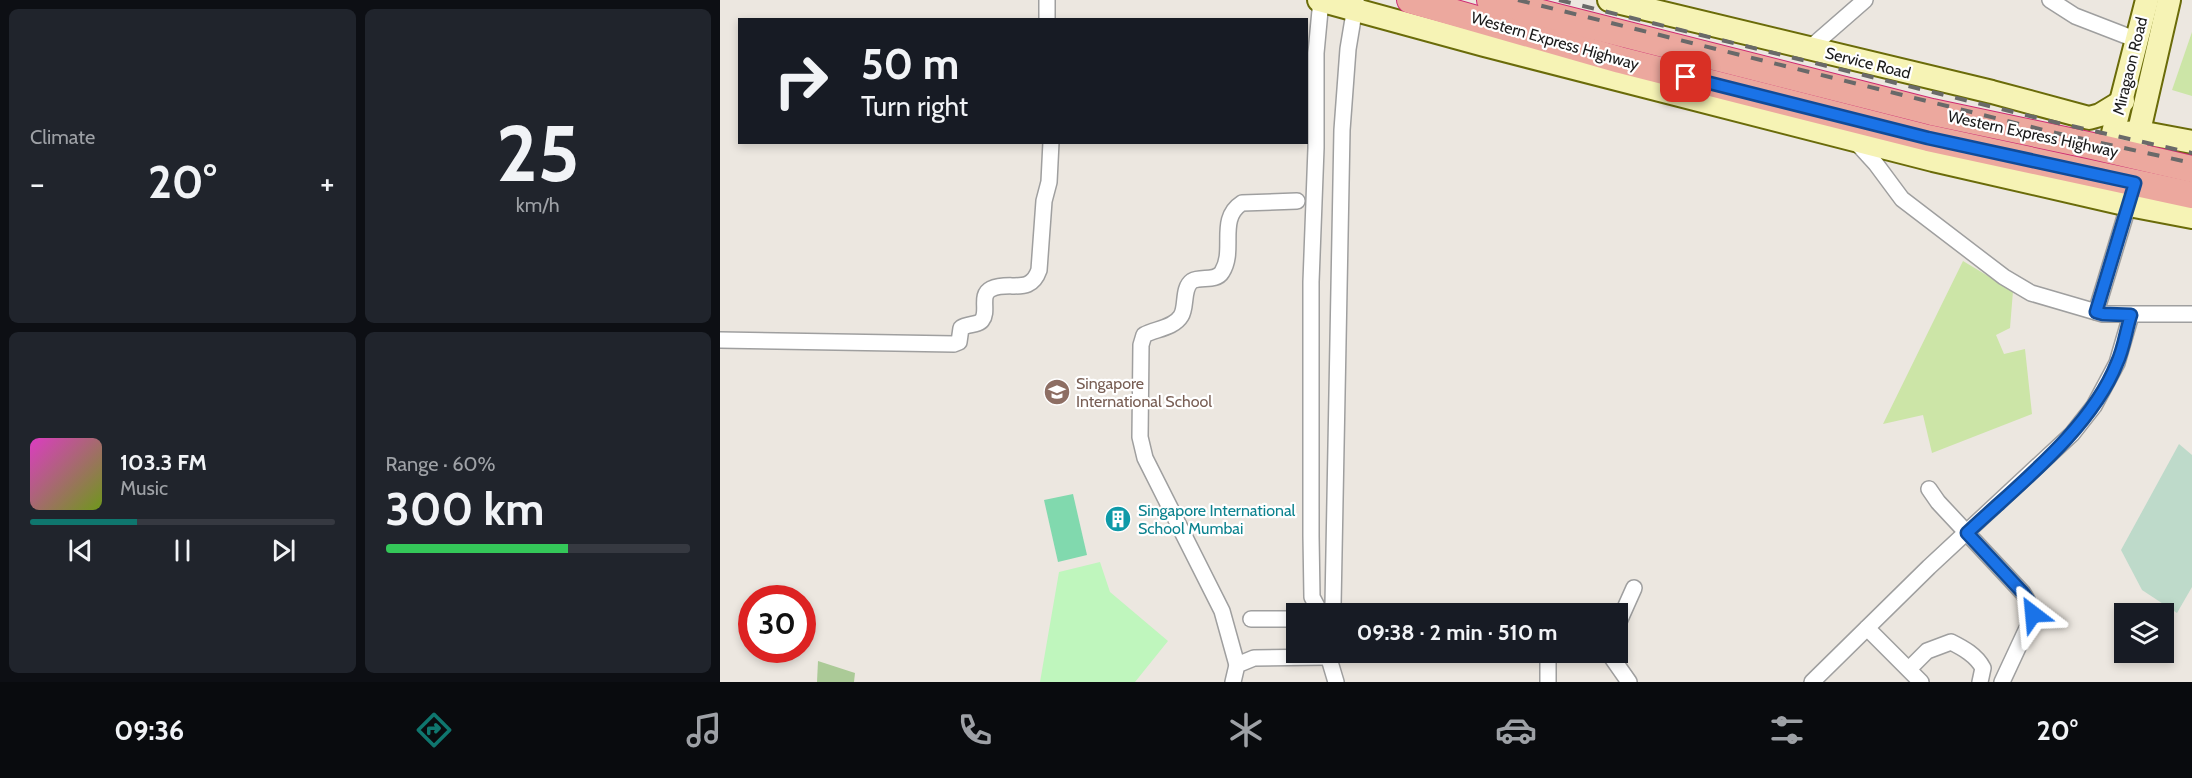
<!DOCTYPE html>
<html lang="en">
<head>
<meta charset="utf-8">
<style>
	body { margin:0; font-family:Cabin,sans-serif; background:#20242c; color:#f1f3f6; height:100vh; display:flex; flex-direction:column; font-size:22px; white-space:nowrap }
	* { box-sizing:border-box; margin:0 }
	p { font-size:20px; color:#9ea1a6 }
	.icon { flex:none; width:33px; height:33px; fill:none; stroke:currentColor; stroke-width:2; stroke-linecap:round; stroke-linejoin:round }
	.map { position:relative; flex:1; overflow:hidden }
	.side { display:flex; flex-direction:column; gap:9px; padding:9px; background:#0d0f14; width:720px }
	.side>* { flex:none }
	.guide { position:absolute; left:18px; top:18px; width:570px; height:126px; border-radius:0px; box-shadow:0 3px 9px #0003; background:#171b24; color:#f1f3f6; overflow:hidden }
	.tools { position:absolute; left:1394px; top:603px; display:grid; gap:12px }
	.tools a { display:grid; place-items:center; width:60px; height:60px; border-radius:0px; background:#171b24; box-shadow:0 3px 9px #0003; font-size:30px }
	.speed { position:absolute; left:18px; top:585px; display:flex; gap:12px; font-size:30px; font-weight:700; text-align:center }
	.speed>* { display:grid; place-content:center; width:78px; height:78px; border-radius:50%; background:#171b24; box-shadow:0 3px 9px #0003; line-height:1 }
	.speed .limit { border:9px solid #d22; background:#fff; color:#111 }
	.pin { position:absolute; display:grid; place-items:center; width:51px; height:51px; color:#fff; margin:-26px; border-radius:12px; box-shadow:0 3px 9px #0006 }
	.me { position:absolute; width:66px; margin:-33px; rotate:331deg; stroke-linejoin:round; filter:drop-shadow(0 0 4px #0008) }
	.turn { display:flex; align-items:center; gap:21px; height:126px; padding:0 24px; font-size:27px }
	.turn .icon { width:78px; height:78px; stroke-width:2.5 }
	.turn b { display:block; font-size:42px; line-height:51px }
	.big { font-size:45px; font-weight:800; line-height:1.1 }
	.side .widget { flex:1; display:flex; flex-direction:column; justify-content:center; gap:9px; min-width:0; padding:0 21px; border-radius:9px; background:#20242c }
	.side .dial { align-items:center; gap:0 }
	.dial b { font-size:78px; line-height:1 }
	.song { display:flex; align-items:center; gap:18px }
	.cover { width:72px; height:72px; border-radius:9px; background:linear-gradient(135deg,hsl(310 70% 55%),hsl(80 70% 35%)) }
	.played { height:6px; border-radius:3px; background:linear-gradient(90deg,#0f766e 35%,#363941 35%) }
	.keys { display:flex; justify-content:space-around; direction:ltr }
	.heat { display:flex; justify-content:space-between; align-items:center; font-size:33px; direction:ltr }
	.charge { height:9px; border-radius:4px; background:linear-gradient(90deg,#34c759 60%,#363941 0) }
	.side .tiles { flex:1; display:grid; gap:9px; grid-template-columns:repeat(2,1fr) }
	.trip { position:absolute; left:566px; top:603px; width:342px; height:60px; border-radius:0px; background:#171b24; box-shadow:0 3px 9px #0003; font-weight:800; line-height:60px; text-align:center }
	.dock { display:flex; height:96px; justify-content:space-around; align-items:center; background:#090b0e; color:#9ea1a6 }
	.dock .icon { width:42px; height:42px }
	.dock .on { color:#0f766e }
	.dock b { font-size:27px; color:#f1f3f6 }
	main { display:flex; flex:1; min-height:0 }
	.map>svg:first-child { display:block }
	.grass { fill:#cce5a7 }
	.forest { fill:#abca97 }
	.wetland { fill:#bedaca }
	.park { fill:#bff6bd }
	.pitch { fill:#81d9ae }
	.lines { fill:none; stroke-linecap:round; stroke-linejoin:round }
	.minor-casing { stroke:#9f9f9f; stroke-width:18 }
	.secondary-casing { stroke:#6a6b09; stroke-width:26 }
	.trunk-casing { stroke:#cd2a73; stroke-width:28 }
	.minor { stroke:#fff; stroke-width:15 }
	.secondary { stroke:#f6f3b5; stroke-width:22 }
	.trunk { stroke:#eca89e; stroke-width:26 }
	.rail { stroke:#696969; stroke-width:4; stroke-dasharray:12 12; stroke-linecap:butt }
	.route-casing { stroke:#114b97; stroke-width:15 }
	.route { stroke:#1a73e8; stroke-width:10 }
	.labels { text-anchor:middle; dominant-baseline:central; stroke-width:4.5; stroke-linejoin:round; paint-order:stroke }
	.street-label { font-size:16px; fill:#1b1b1b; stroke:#fff }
	.education-label { font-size:16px; fill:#785e54; stroke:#fff; text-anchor:start }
	.culture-label { font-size:16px; fill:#0d838f; stroke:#fff; text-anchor:start }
</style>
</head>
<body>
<main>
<section class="side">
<div class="tiles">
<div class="widget"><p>Climate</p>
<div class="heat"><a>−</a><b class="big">20°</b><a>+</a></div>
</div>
<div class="widget dial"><b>25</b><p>km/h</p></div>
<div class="widget">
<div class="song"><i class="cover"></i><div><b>103.3 FM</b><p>Music</p></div></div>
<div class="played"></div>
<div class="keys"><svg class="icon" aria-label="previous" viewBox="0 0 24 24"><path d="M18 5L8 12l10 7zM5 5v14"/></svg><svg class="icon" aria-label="pause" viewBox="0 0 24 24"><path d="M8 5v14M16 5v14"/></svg><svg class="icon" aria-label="next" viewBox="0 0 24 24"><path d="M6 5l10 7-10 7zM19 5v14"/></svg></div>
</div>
<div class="widget"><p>Range · 60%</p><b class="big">300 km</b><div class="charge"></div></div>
</div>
</section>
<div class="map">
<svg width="1472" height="682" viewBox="0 0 1472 682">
	<rect width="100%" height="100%" fill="#ece7e0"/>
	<g class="grass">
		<path d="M 1472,32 L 1472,96 L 1452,90 Z"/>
		<path d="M 1243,261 L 1293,291 L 1290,328 L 1276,335 L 1284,354 L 1305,349 L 1312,414 L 1212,453 L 1203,415 L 1163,424 Z"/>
	</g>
	<path class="forest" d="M 98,661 L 135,673 L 134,682 L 97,682 Z"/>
	<path class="wetland" d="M 1459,444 L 1472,455 L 1472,587 L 1457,613 L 1422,590 L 1401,550 Z"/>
	<path class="park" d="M 380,562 L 390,592 L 448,641 L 415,682 L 320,682 L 339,572 Z"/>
	<path class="pitch" d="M 353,494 L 367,555 L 338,562 L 324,500 Z"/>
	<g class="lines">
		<defs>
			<g id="minor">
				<path d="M 1330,0 L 1355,16 L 1417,40"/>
				<path d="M 327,20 L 327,0"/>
				<path d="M 1090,48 L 1145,0"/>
				<path d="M 1135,141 L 1156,164 L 1182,199 L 1284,277 L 1311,293 L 1383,314 L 1472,314"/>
				<path d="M 1376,312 L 1411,197"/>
				<path d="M 0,340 L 234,344 L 239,342 L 241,328 C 247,324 259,325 262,320 C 269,311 259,295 271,289 C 290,280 310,296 319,270 L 324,201 L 329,182 L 331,142"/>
				<path d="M 1209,489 L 1218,502 L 1303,593 C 1310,604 1314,611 1309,624 L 1282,682"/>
				<path d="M 601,614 L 592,597 L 591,536 L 591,282 L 596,148 L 596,53 L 601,0"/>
				<path d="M 607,614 L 613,605 L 622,130 L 628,49 L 636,1"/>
				<path d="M 531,619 L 576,619"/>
				<path d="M 897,626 L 914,588"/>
				<path d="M 1147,628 L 1201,682"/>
				<path d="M 607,652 L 616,682"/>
				<path d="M 828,652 L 828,682"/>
				<path d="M 888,652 L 909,682"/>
				<path d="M 517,665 L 502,611 L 425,458 L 420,437 L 421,345 L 424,335 C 435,329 454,328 461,316 C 467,307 462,288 472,281 C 481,276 496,282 502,272 C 516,250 497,219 522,203 L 577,201"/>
				<path d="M 1189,669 L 1207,651 L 1231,642 C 1243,648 1256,655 1263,668 L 1260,682"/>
				<path d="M 513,682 L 517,665 L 534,658 L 607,657"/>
				<path d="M 1092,682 L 1209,567 L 1352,434 L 1374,406 L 1397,363 L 1411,315"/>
			</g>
			<g id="secondary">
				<path d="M 599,0 L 764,45 L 1213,160 L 1409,205 L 1472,217"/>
				<path d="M 889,0 L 1272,92 L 1369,118 L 1380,115 L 1403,101"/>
				<path d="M 1393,133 L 1427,0"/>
				<path d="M 1405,133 L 1419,132 L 1472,142"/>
				<path d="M 1413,157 L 1449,0"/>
			</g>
			<g id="trunk">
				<path d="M 690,0 L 900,60 L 1208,138 L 1472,195"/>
				<path d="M 770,0 L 1212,112 L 1368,145 L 1472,169"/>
			</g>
		</defs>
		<use href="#minor" class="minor-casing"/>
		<use href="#secondary" class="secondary-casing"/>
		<use href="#trunk" class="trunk-casing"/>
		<use href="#minor" class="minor"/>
		<use href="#secondary" class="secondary"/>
		<use href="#trunk" class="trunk"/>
		<g class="rail">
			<path d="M 798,0 L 1336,133 L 1472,163"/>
			<path d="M 839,0 L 1338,123 L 1472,153"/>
		</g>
	</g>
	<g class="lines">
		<defs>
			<path id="route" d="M 966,77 L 1208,138 L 1415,183 L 1376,312 L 1383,314 L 1411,315 C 1406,330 1404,348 1397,363 C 1371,429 1298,485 1247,533 L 1303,593 L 1310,603 L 1313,614"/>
		</defs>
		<use href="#route" class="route-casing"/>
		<use href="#route" class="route"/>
	</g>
	<defs>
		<symbol id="school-disc" viewBox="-11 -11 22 22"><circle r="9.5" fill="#8d6e63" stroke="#fff"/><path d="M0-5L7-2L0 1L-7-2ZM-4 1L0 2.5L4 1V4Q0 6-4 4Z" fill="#fff"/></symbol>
		<symbol id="building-disc" viewBox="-11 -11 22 22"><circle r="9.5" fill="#0f9aa8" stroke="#fff"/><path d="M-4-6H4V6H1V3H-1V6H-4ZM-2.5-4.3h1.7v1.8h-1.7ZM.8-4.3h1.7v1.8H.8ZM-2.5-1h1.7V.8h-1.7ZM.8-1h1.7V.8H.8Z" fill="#fff"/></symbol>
	</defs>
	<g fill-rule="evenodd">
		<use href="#school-disc" x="322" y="377" width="30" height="30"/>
		<use href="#building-disc" x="383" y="504" width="30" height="30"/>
	</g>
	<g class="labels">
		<g class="street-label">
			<text transform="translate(835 41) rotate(16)">Western Express Highway</text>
			<text transform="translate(1148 63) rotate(14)">Service Road</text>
			<text transform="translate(1410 66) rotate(-76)">Miragaon Road</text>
			<text transform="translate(1313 134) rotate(12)">Western Express Highway</text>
		</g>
		<g class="education-label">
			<text x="356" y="383">Singapore<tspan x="356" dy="18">International School</tspan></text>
		</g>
		<g class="culture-label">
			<text x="418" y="510">Singapore International<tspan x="418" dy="18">School Mumbai</tspan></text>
		</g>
	</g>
</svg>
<div class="tools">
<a><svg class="icon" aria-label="layers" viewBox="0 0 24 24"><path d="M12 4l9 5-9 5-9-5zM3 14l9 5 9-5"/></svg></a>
</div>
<div class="speed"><div class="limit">30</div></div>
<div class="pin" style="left:966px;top:77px;background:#d93025"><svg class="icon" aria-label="arrive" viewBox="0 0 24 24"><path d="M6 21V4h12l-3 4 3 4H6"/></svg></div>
<svg class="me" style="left:1313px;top:614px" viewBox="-20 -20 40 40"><path d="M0-17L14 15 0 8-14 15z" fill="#1a73e8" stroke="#fff" stroke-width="4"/></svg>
<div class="trip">09:38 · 2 min · 510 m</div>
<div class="guide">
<div class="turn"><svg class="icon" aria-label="right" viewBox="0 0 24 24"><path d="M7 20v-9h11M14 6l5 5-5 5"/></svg><div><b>50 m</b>Turn right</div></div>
</div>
</div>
</main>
<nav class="dock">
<b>09:36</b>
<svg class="icon on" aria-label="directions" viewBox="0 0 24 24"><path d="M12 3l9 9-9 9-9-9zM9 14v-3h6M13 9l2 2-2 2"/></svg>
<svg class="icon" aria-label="music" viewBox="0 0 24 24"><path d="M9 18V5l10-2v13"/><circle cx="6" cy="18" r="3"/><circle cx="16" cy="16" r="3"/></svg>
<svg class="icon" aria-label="phone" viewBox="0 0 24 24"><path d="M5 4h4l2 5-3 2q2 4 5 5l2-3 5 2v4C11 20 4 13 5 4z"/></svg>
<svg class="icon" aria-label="climate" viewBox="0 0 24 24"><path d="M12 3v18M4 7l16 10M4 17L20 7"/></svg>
<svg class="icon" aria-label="car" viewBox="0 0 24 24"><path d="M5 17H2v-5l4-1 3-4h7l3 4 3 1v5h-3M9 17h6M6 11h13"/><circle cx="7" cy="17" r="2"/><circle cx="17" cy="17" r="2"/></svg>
<svg class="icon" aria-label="filters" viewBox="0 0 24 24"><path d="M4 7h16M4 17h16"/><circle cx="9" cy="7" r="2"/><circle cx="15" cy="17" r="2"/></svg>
<b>20°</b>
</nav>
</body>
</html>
